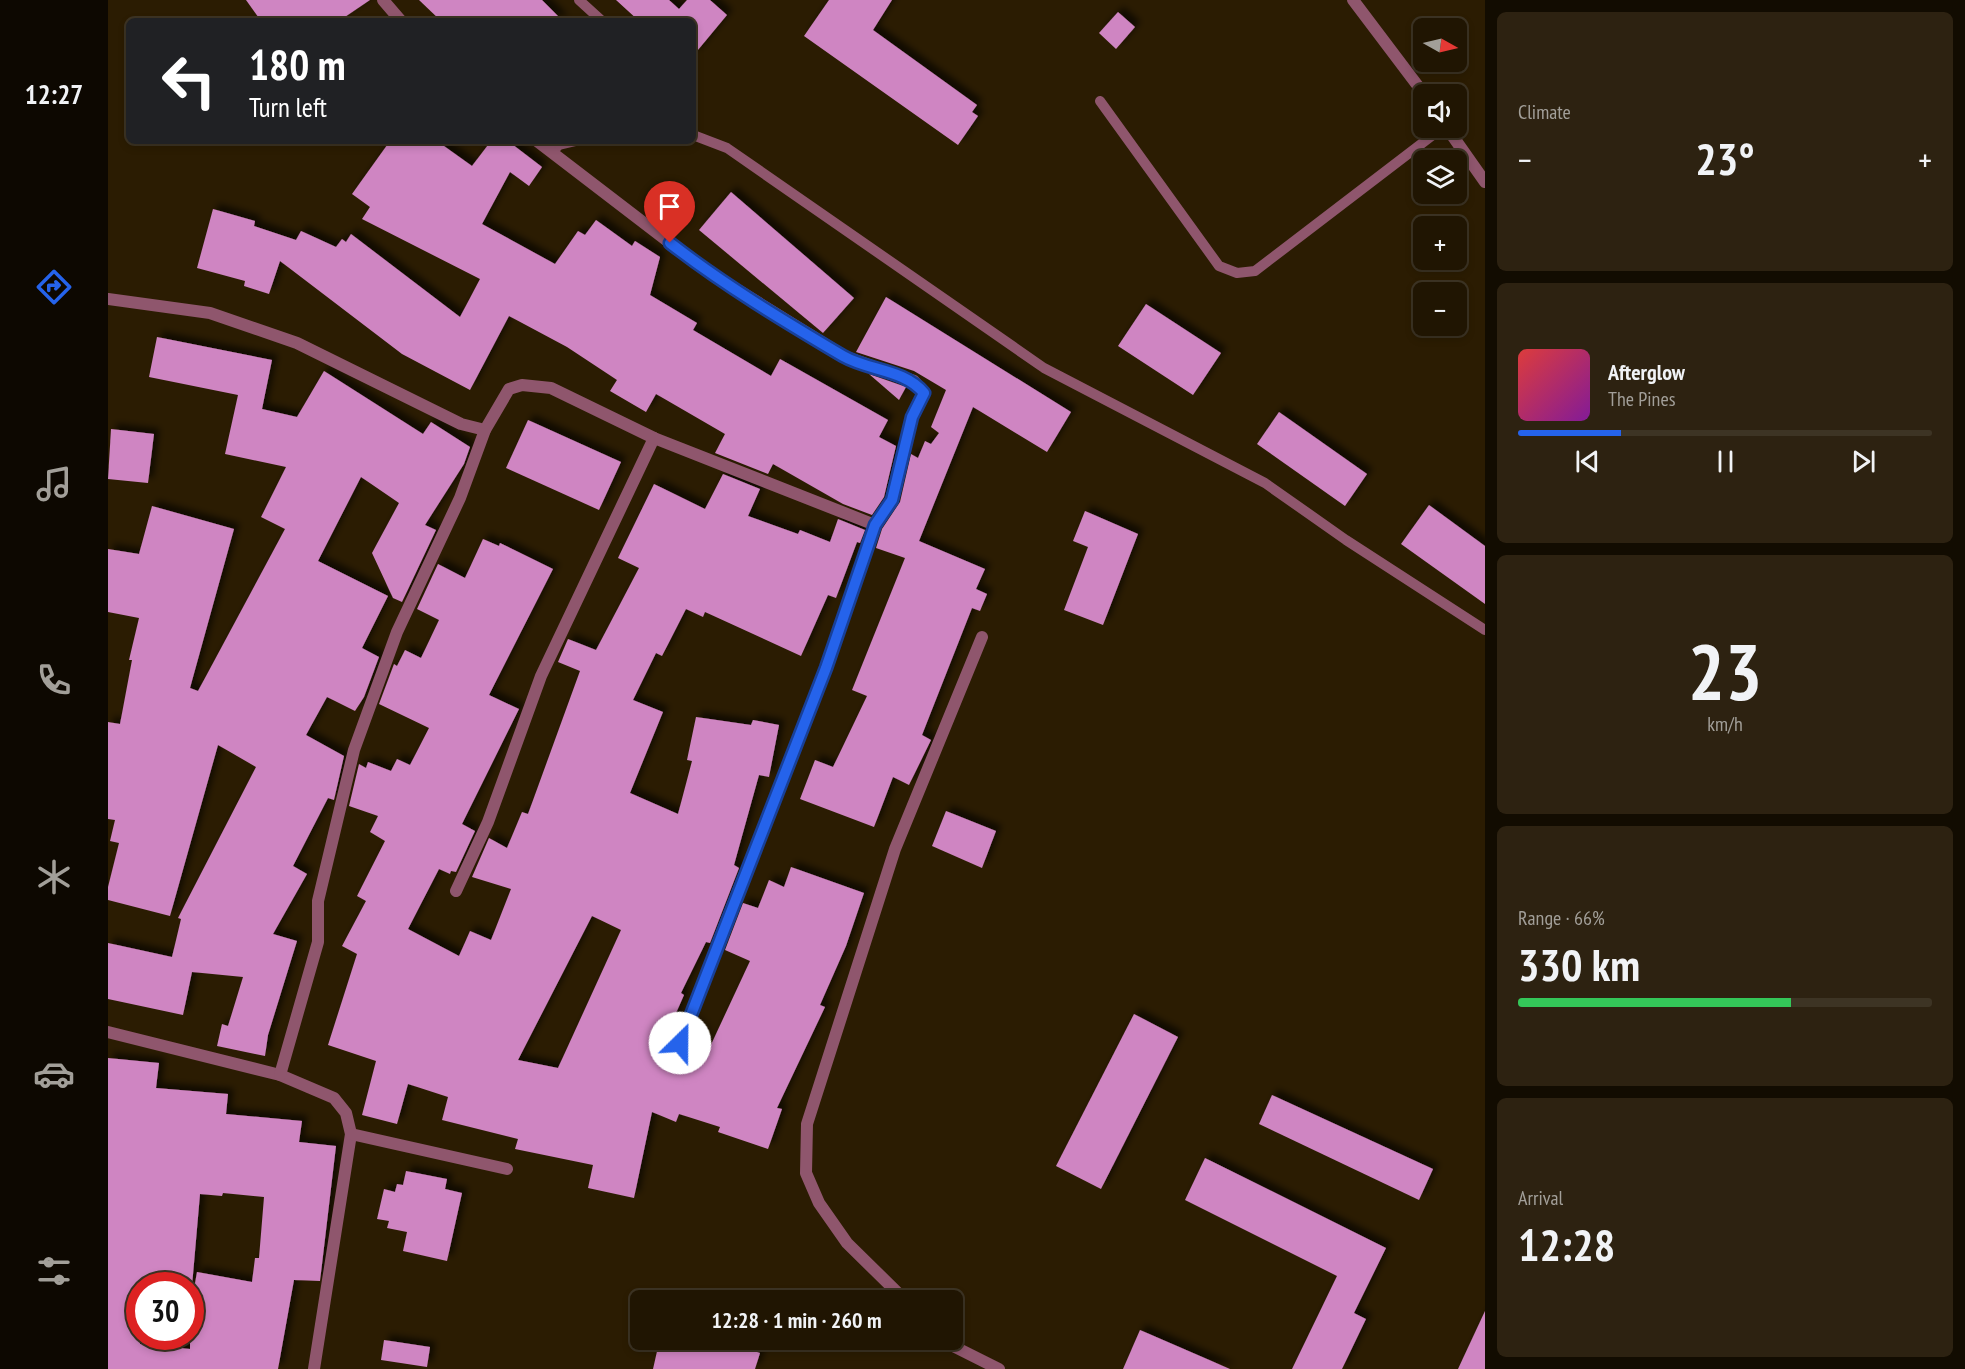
<!DOCTYPE html>
<html lang="en">
<head>
<meta charset="utf-8">
<style>
	body { margin:0; font-family:"PT Sans Narrow",sans-serif; background:#2d2211; color:#f1f3f6; height:100vh; display:flex; flex-direction:column; font-size:22px; white-space:nowrap }
	* { box-sizing:border-box; margin:0 }
	p { font-size:20px; color:#a29f99 }
	.icon { flex:none; width:33px; height:33px; fill:none; stroke:currentColor; stroke-width:2; stroke-linecap:round; stroke-linejoin:round }
	.map { position:relative; flex:1; overflow:hidden }
	.drawer { display:flex; flex-direction:column; gap:12px; padding:12px; background:#120c01; width:480px }
	.drawer>* { flex:none }
	.guide { position:absolute; left:18px; top:18px; width:570px; height:126px; border-radius:9px; box-shadow:0 3px 9px #0003,0 0 0 2px #3d3424; background:#202124; color:#fff; overflow:hidden }
	.needle { width:39px; rotate:98deg }
	.buttons { position:absolute; left:1305px; top:18px; display:grid; gap:12px }
	.buttons a { display:grid; place-items:center; width:54px; height:54px; border-radius:9px; background:#201502; box-shadow:0 3px 9px #0003,0 0 0 2px #3d3424; font-size:30px }
	.speed { position:absolute; left:18px; top:1272px; display:flex; gap:12px; font-size:30px; font-weight:700; text-align:center }
	.speed>* { display:grid; place-content:center; width:78px; height:78px; border-radius:50%; background:#201502; box-shadow:0 3px 9px #0003,0 0 0 2px #3d3424; line-height:1 }
	.speed .limit { border:9px solid #d22; background:#fff; color:#111 }
	.pin { position:absolute; display:grid; place-items:center; width:51px; height:51px; color:#fff; margin:-62px -26px; border-radius:50% 50% 50% 0; rotate:-45deg; box-shadow:0 0 6px #0007 }
	.pin .icon { rotate:45deg }
	.me { position:absolute; width:66px; margin:-33px; rotate:23deg; stroke-linejoin:round; filter:drop-shadow(0 0 4px #0008) }
	.turn { display:flex; align-items:center; gap:21px; height:126px; padding:0 24px; font-size:27px }
	.turn .icon { width:78px; height:78px; stroke-width:2.5 }
	.turn b { display:block; font-size:42px; line-height:51px }
	.big { font-size:45px; font-weight:700; line-height:1.1 }
	.drawer .tile { flex:1; display:flex; flex-direction:column; justify-content:center; gap:9px; min-width:0; padding:0 21px; border-radius:9px; background:#2d2211 }
	.drawer .dial { align-items:center; gap:0 }
	.dial b { font-size:78px; line-height:1 }
	.song { display:flex; align-items:center; gap:18px }
	.cover { width:72px; height:72px; border-radius:9px; background:linear-gradient(135deg,hsl(0 70% 55%),hsl(290 70% 35%)) }
	.played { height:6px; border-radius:3px; background:linear-gradient(90deg,#2563eb 25%,#3d3424 25%) }
	.keys { display:flex; justify-content:space-around; direction:ltr }
	.heat { display:flex; justify-content:space-between; align-items:center; font-size:33px; direction:ltr }
	.charge { height:9px; border-radius:4px; background:linear-gradient(90deg,#34c759 66%,#3d3424 0) }
	.trip { position:absolute; left:522px; top:1290px; width:333px; height:60px; border-radius:9px; background:#201502; box-shadow:0 3px 9px #0003,0 0 0 2px #3d3424; font-weight:700; line-height:60px; text-align:center }
	main { display:flex; flex:1; min-height:0 }
	.tab-bar { display:flex; flex-direction:column; width:108px; justify-content:space-around; align-items:center; background:#0d0801; color:#a29f99 }
	.tab-bar .icon { width:42px; height:42px }
	.tab-bar .selected { color:#2563eb }
	.tab-bar b { font-size:27px; color:#f1f3f6 }
	.map>svg:first-child { display:block }
	.building { fill:#cf85c2; fill-rule:evenodd; filter:url(#shadow) }
	.lines { fill:none; stroke-linecap:round; stroke-linejoin:round }
	.service { stroke:#8f566d; stroke-width:10 }
	.minor { stroke:#8f566d; stroke-width:12 }
	.route-casing { stroke:#184099; stroke-width:15 }
	.route { stroke:#2563eb; stroke-width:10 }
</style>
</head>
<body>
<main>
<nav class="tab-bar">
<b>12:27</b>
<svg class="icon selected" aria-label="directions" viewBox="0 0 24 24"><path d="M12 3l9 9-9 9-9-9zM9 14v-3h6M13 9l2 2-2 2"/></svg>
<svg class="icon" aria-label="music" viewBox="0 0 24 24"><path d="M9 18V5l10-2v13"/><circle cx="6" cy="18" r="3"/><circle cx="16" cy="16" r="3"/></svg>
<svg class="icon" aria-label="phone" viewBox="0 0 24 24"><path d="M5 4h4l2 5-3 2q2 4 5 5l2-3 5 2v4C11 20 4 13 5 4z"/></svg>
<svg class="icon" aria-label="climate" viewBox="0 0 24 24"><path d="M12 3v18M4 7l16 10M4 17L20 7"/></svg>
<svg class="icon" aria-label="car" viewBox="0 0 24 24"><path d="M5 17H2v-5l4-1 3-4h7l3 4 3 1v5h-3M9 17h6M6 11h13"/><circle cx="7" cy="17" r="2"/><circle cx="17" cy="17" r="2"/></svg>
<svg class="icon" aria-label="filters" viewBox="0 0 24 24"><path d="M4 7h16M4 17h16"/><circle cx="9" cy="7" r="2"/><circle cx="15" cy="17" r="2"/></svg>
</nav>
<div class="map">
<svg width="1377" height="1369" viewBox="0 0 1377 1369">
	<defs>
		<filter id="shadow"><feDropShadow dx="5.5" dy="-5.5" stdDeviation="3" flood-color="#0009"/></filter>
	</defs>
	<rect width="100%" height="100%" fill="#2b1c02"/>
	<g class="building">
		<path d="M 138,0 L 262,0 L 231,21 L 153,21 Z"/>
		<path d="M 311,0 L 434,0 L 455,21 L 333,21 Z"/>
		<path d="M 508,0 L 561,0 L 571,9 L 579,0 L 602,0 L 619,15 L 585,56 L 585,21 L 531,21 Z"/>
		<path d="M 721,0 L 784,0 L 765,30 L 869,105 L 864,112 L 870,116 L 850,145 L 696,36 Z"/>
		<path d="M 1010,12 L 1027,27 L 1008,49 L 991,33 Z"/>
		<path d="M 282,141 L 329,141 L 364,166 L 383,141 L 400,141 L 434,167 L 421,186 L 402,172 L 374,224 L 447,264 L 470,231 L 477,235 L 488,220 L 524,246 L 527,241 L 552,257 L 542,295 L 589,323 L 585,330 L 663,376 L 672,359 L 780,420 L 771,437 L 788,446 L 776,497 L 764,515 L 735,504 L 665,464 L 660,474 L 607,453 L 617,434 L 548,394 L 538,412 L 502,391 L 509,380 L 459,347 L 401,316 L 362,390 L 294,354 L 172,261 L 161,294 L 136,286 L 137,281 L 89,268 L 105,209 L 147,221 L 146,226 L 188,240 L 193,231 L 228,247 L 234,239 L 238,242 L 243,234 L 352,317 L 372,279 L 254,219 L 262,207 L 244,194 Z"/>
		<path d="M 623,192 L 746,298 L 715,333 L 591,230 Z"/>
		<path d="M 778,297 L 963,412 L 939,452 L 865,407 L 811,541 L 877,569 L 868,589 L 879,594 L 872,611 L 864,608 L 814,735 L 823,740 L 801,785 L 785,777 L 766,827 L 692,799 L 707,760 L 725,767 L 759,696 L 744,690 L 797,558 L 768,548 L 774,529 L 792,502 L 803,454 L 810,458 L 817,441 L 823,444 L 831,433 L 823,427 L 838,390 L 806,371 L 748,352 Z"/>
		<path d="M 1038,304 L 1113,353 L 1085,395 L 1010,346 Z"/>
		<path d="M 49,337 L 164,360 L 154,409 L 189,417 L 216,371 L 315,434 L 323,422 L 362,447 L 356,464 L 317,525 L 328,530 L 294,602 L 285,598 L 264,553 L 291,503 L 253,477 L 210,561 L 280,596 L 254,648 L 271,657 L 256,697 L 247,711 L 219,697 L 198,735 L 236,756 L 226,800 L 220,798 L 185,866 L 199,874 L 165,934 L 189,941 L 160,1035 L 157,1056 L 109,1046 L 114,1024 L 120,1026 L 135,977 L 84,972 L 75,1015 L 0,999 L 0,943 L 64,957 L 73,919 L 70,918 L 148,767 L 110,745 L 62,916 L 0,900 L 0,887 L 11,843 L 2,841 L 7,820 L 0,819 L 0,722 L 12,724 L 24,660 L 21,660 L 31,618 L 0,612 L 0,549 L 31,554 L 44,506 L 126,529 L 82,688 L 90,691 L 177,529 L 153,517 L 178,467 L 117,454 L 130,395 L 41,377 Z"/>
		<path d="M 761,374 L 798,387 L 791,400 Z"/>
		<path d="M 1171,412 L 1259,474 L 1237,506 L 1149,444 Z"/>
		<path d="M 420,420 L 513,462 L 491,510 L 398,468 Z"/>
		<path d="M 3,429 L 46,434 L 40,483 L 0,479 Z"/>
		<path d="M 615,474 L 652,489 L 640,516 L 690,534 L 692,530 L 722,542 L 730,519 L 757,530 L 752,543 L 749,542 L 728,598 L 720,595 L 693,656 L 597,612 L 595,617 L 578,609 L 554,656 L 548,653 L 525,700 L 555,712 L 522,793 L 570,814 L 584,761 L 579,760 L 588,717 L 643,725 L 645,720 L 671,725 L 661,777 L 651,775 L 626,865 L 631,868 L 602,943 L 598,942 L 573,993 L 576,995 L 554,1045 L 560,1048 L 556,1060 L 558,1068 L 569,1069 L 575,1055 L 594,1064 L 642,961 L 617,950 L 635,903 L 650,908 L 661,880 L 676,887 L 683,867 L 756,893 L 738,946 L 712,1005 L 717,1007 L 669,1108 L 674,1109 L 660,1149 L 610,1132 L 612,1127 L 571,1114 L 568,1122 L 544,1112 L 526,1198 L 480,1188 L 485,1165 L 407,1149 L 410,1139 L 334,1120 L 340,1097 L 300,1084 L 289,1124 L 254,1115 L 268,1061 L 220,1045 L 249,954 L 234,946 L 258,901 L 249,896 L 277,841 L 262,832 L 270,816 L 241,806 L 251,764 L 258,768 L 260,762 L 283,771 L 289,759 L 302,765 L 321,728 L 271,704 L 286,664 L 289,666 L 297,650 L 313,658 L 331,620 L 309,609 L 330,564 L 357,578 L 375,539 L 391,546 L 392,543 L 445,569 L 381,695 L 411,709 L 354,824 L 367,831 L 348,872 L 343,871 L 342,874 L 331,869 L 300,929 L 351,956 L 362,931 L 383,940 L 403,889 L 364,877 L 381,838 L 399,848 L 414,812 L 420,814 L 472,671 L 450,662 L 460,639 L 488,650 L 531,568 L 510,558 L 546,484 L 597,509 ZM 484,916 L 513,930 L 450,1068 L 410,1060 Z"/>
		<path d="M 1321,505 L 1377,546 L 1377,604 L 1293,544 Z"/>
		<path d="M 977,511 L 1030,534 L 995,625 L 956,610 L 980,547 L 965,541 Z"/>
		<path d="M 838,811 L 888,831 L 874,868 L 824,846 Z"/>
		<path d="M 1026,1014 L 1070,1037 L 993,1189 L 948,1166 Z"/>
		<path d="M 0,1058 L 51,1063 L 48,1088 L 120,1094 L 118,1114 L 194,1121 L 191,1142 L 228,1146 L 212,1281 L 186,1280 L 170,1369 L 0,1369 ZM 115,1193 L 156,1197 L 151,1258 L 147,1258 L 144,1282 L 89,1272 L 82,1311 L 82,1349 L 32,1344 L 32,1286 L 84,1286 L 92,1194 L 114,1196 Z"/>
		<path d="M 1164,1095 L 1325,1169 L 1311,1200 L 1151,1124 Z"/>
		<path d="M 1097,1158 L 1278,1248 L 1246,1313 L 1258,1319 L 1234,1369 L 1184,1369 L 1229,1276 L 1077,1200 Z"/>
		<path d="M 298,1171 L 339,1179 L 337,1189 L 354,1193 L 339,1261 L 295,1251 L 299,1232 L 279,1228 L 281,1221 L 269,1219 L 276,1189 L 287,1192 L 289,1184 L 295,1185 Z"/>
		<path d="M 1377,1311 L 1377,1369 L 1350,1369 Z"/>
		<path d="M 1032,1330 L 1122,1369 L 1015,1369 Z"/>
		<path d="M 276,1340 L 322,1347 L 319,1367 L 273,1360 Z"/>
		<path d="M 555,1340 L 612,1340 L 652,1353 L 647,1369 L 545,1369 L 550,1347 L 554,1348 Z"/>
	</g>
	<g class="lines">
		<g class="service">
			<path d="M 471,0 L 494,21"/>
			<path d="M 992,101 L 1111,266 L 1129,273 L 1147,271 L 1334,128"/>
			<path d="M 585,135 L 619,148 L 936,368 L 1157,483 L 1238,540 L 1377,630"/>
			<path d="M 444,152 L 451,145 L 468,141"/>
		</g>
		<g class="minor">
			<path d="M 275,0 L 293,21"/>
			<path d="M 1245,0 L 1316,94"/>
			<path d="M 1339,128 L 1377,182"/>
			<path d="M 429,141 L 596,269 L 738,357 L 806,381 L 816,393 L 804,417 L 784,500 L 767,525 L 718,668 L 564,1062"/>
			<path d="M 0,299 L 102,313 L 189,343 L 353,424 L 377,430"/>
			<path d="M 348,891 L 380,822 L 433,676 L 546,438"/>
			<path d="M 0,1032 L 172,1075 L 226,1098 L 238,1113 L 243,1134 L 206,1369"/>
			<path d="M 172,1075 L 210,942 L 210,901 L 246,750 L 289,632 L 352,498 L 377,430 L 401,389 L 414,385 L 443,388 L 546,438 L 767,525"/>
			<path d="M 243,1134 L 399,1169"/>
			<path d="M 797,1300 L 739,1243 L 711,1203 L 698,1173 L 699,1124 L 787,849 L 874,637"/>
			<path d="M 838,1340 L 845,1346 L 891,1369"/>
		</g>
	</g>
	<g class="lines">
		<defs>
			<path id="route" d="M 562,243 C 616,285 676,321 735,356 C 761,371 796,369 816,393 L 804,417 L 784,500 L 767,525 L 718,668 L 572,1043"/>
		</defs>
		<use href="#route" class="route-casing"/>
		<use href="#route" class="route"/>
	</g>
</svg>
<div class="buttons">
<a><svg class="needle" viewBox="-14 -14 28 28"><path d="M0-13l5 13h-10z" fill="#e53935"/><path d="M0 13l5-13h-10z" fill="#a29f99"/></svg></a>
<a><svg class="icon" aria-label="sound" viewBox="0 0 24 24"><path d="M4 9h4l5-4v14l-5-4H4zM17 9q2 3 0 6"/></svg></a>
<a><svg class="icon" aria-label="layers" viewBox="0 0 24 24"><path d="M12 4l9 5-9 5-9-5zM3 14l9 5 9-5"/></svg></a>
<a>+</a>
<a>−</a>
</div>
<div class="speed"><div class="limit">30</div></div>
<div class="pin" style="left:562px;top:243px;background:#d93025"><svg class="icon" aria-label="arrive" viewBox="0 0 24 24"><path d="M6 21V4h12l-3 4 3 4H6"/></svg></div>
<svg class="me" style="left:572px;top:1043px" viewBox="-20 -20 40 40"><circle r="19" fill="#fff"/><path d="M0-13L10 11 0 6-10 11z" fill="#2563eb"/></svg>
<div class="trip">12:28 · 1 min · 260 m</div>
<div class="guide">
<div class="turn"><svg class="icon" aria-label="left" viewBox="0 0 24 24"><path d="M17 20v-9H6M10 6l-5 5 5 5"/></svg><div><b>180 m</b>Turn left</div></div>
</div>
</div>
<section class="drawer">
<div class="tile"><p>Climate</p>
<div class="heat"><a>−</a><b class="big">23°</b><a>+</a></div>
</div>
<div class="tile">
<div class="song"><i class="cover"></i><div><b>Afterglow</b><p>The Pines</p></div></div>
<div class="played"></div>
<div class="keys"><svg class="icon" aria-label="previous" viewBox="0 0 24 24"><path d="M18 5L8 12l10 7zM5 5v14"/></svg><svg class="icon" aria-label="pause" viewBox="0 0 24 24"><path d="M8 5v14M16 5v14"/></svg><svg class="icon" aria-label="next" viewBox="0 0 24 24"><path d="M6 5l10 7-10 7zM19 5v14"/></svg></div>
</div>
<div class="tile dial"><b>23</b><p>km/h</p></div>
<div class="tile"><p>Range · 66%</p><b class="big">330 km</b><div class="charge"></div></div>
<div class="tile"><p>Arrival</p><b class="big">12:28</b></div>
</section>
</main>
</body>
</html>
